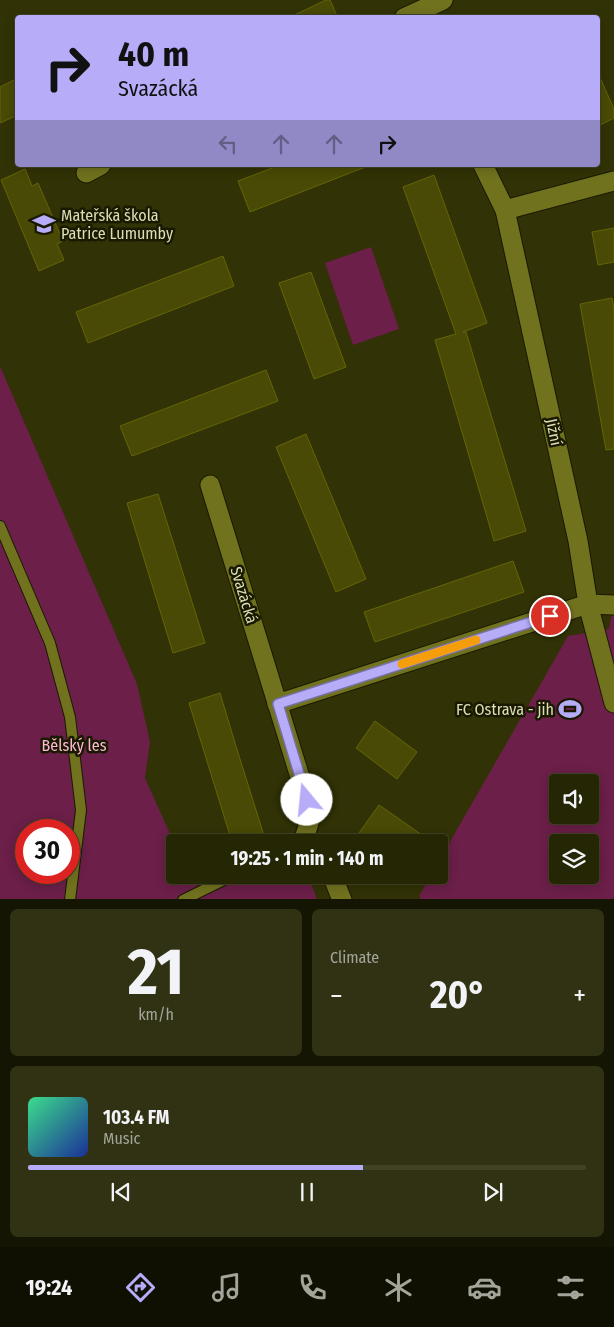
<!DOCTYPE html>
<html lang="en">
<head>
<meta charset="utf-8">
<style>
	body { margin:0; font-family:"Fira Sans Condensed",sans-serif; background:#313213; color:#f1f3f6; height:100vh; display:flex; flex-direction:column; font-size:19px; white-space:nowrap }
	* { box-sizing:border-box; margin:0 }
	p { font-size:16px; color:#a3a59a }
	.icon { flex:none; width:28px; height:28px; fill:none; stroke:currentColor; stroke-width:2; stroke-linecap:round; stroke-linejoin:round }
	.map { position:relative; height:899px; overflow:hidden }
	.side { display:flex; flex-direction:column; gap:10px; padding:10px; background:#141502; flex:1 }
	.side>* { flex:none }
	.hud { position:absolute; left:15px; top:15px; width:585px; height:152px; border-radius:5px; box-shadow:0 2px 12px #0003,0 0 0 1px #424326; background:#b6acf8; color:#111; overflow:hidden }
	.tools { position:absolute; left:549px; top:774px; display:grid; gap:10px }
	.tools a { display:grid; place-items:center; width:50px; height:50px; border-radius:5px; background:#252604; box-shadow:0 2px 12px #0003,0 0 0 1px #424326; font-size:25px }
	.speed { position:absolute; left:15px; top:819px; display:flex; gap:10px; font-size:25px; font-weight:700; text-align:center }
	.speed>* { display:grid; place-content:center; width:65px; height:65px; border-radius:50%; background:#252604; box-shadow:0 2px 12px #0003,0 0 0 1px #424326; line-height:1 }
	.speed .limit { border:8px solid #d22; background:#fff; color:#111 }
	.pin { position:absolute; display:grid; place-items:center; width:42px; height:42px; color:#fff; margin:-21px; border:2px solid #fff; border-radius:50%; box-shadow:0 1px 5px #0007 }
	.me { position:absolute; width:55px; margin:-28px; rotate:343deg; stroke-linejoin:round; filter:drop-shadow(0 0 4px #0008) }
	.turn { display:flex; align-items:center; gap:18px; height:105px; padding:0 20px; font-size:22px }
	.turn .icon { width:65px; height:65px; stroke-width:2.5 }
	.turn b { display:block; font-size:35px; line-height:42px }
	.lanes { display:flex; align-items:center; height:48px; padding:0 20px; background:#0003; justify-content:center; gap:25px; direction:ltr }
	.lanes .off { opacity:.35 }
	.big { font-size:38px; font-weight:700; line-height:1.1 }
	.side .widget { flex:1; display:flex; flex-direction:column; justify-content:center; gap:8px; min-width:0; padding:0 18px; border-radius:8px; background:#313213 }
	.side .dial { align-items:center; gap:0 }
	.dial b { font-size:65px; line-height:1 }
	.song { display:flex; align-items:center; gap:15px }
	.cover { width:60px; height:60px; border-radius:8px; background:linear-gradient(135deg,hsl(150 70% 55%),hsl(230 70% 35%)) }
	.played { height:5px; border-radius:2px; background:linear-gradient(90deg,#b6acf8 60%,#424326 60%) }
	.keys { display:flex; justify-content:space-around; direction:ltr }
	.heat { display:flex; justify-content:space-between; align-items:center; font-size:28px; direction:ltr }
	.side .tiles { flex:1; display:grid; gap:10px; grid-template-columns:1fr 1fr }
	.widget:last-child { grid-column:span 2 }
	.trip { position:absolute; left:166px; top:834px; width:282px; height:50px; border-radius:5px; background:#252604; box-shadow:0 2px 12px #0003,0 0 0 1px #424326; font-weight:700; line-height:50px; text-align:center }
	.dock { display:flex; height:80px; justify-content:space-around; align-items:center; background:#0f0f02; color:#a3a59a }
	.dock .icon { width:35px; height:35px }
	.dock .on { color:#b6acf8 }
	.dock b { font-size:22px; color:#f1f3f6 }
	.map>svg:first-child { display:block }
	.green { fill:#6b1f49; fill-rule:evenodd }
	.building { fill:#494a05; stroke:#656508 }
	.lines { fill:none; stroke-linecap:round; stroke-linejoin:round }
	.lane-casing { stroke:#191902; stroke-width:12 }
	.street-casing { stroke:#191902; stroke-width:21 }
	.lane { stroke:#71721e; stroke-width:10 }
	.street { stroke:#71721e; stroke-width:19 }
	.route-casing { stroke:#7670a1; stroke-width:12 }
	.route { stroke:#b6acf8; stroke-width:9 }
	.slow { stroke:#f59e0b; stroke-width:9 }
	.labels { text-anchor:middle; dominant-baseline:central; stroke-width:5; stroke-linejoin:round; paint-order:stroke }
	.poi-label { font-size:16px; fill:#dcdeb7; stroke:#191900; text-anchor:start }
	.street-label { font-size:16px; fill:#dcdeb7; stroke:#191900 }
	.park-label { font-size:16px; fill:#fdb8d8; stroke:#191900 }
</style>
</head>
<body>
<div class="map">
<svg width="614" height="900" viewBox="0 0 614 900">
	<rect width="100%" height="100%" fill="#313205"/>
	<g class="green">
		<path d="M 371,247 L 399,329 L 353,345 L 325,263 Z"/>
		<path d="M 0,366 L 137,684 L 150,742 L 145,778 L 175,845 L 175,875 L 191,875 L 193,878 L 203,875 L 308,875 L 317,899 L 0,899 ZM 26,830 L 69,830 L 69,872 L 26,872 Z"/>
		<path d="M 614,615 L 614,899 L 421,900 L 419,896 L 431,875 L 440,875 L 440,859 L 568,636 L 609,629 L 611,617 ZM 558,782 L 590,782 L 590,815 L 558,815 ZM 558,842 L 590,842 L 590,875 L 558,875 Z"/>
	</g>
	<g class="building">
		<path d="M 326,0 L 330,0 L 338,18 L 288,18 Z"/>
		<path d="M 598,73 L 614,109 L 614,118 L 598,126 Z"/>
		<path d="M 18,78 L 18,115 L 0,123 L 0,87 Z"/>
		<path d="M 280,165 L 368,165 L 368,166 L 250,212 L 238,181 Z"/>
		<path d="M 25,169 L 32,186 L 38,183 L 63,241 L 57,244 L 64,260 L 39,271 L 1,180 Z"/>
		<path d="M 434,175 L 487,323 L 463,332 L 466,332 L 526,531 L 494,541 L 435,340 L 456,334 L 403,187 Z"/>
		<path d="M 614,228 L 614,262 L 598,265 L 592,232 Z"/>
		<path d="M 223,256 L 234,286 L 88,343 L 76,312 Z"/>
		<path d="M 311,272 L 346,367 L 314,379 L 279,283 Z"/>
		<path d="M 612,298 L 614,309 L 614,449 L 606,450 L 580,304 Z"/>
		<path d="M 266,370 L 278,401 L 132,456 L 120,426 Z"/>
		<path d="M 306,434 L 366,579 L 336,592 L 276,447 Z"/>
		<path d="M 158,494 L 205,643 L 173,653 L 127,503 Z"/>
		<path d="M 513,561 L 524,592 L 375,642 L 364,612 Z"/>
		<path d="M 220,693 L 235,743 L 266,842 L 232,842 L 189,703 Z"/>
		<path d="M 375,721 L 417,752 L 397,779 L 356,748 Z"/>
		<path d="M 379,805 L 432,842 L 372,842 L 359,833 Z"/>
	</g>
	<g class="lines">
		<defs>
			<g id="lane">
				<path d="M 0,526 L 50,643 L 70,717 L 81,810 L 70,900"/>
				<path d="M 183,900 L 234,875"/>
			</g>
			<g id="street">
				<path d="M 404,18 L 443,0"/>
				<path d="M 483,165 L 505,210 L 578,541 L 588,604 L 614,703"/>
				<path d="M 86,173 L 101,165"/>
				<path d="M 505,210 L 614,181"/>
				<path d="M 210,485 L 307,800 L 309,823 L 303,842"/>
				<path d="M 277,704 L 588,604 L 614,605"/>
				<path d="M 332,875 L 342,900"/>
			</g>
		</defs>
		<use href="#lane" class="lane-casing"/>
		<use href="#street" class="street-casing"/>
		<use href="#lane" class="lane"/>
		<use href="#street" class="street"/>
	</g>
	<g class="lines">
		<defs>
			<path id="route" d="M 307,800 L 278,704 L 550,616"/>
		</defs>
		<use href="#route" class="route-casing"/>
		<use href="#route" class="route"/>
		<path class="slow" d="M 402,664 L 476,640"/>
	</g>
	<defs>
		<symbol id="school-bare" viewBox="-9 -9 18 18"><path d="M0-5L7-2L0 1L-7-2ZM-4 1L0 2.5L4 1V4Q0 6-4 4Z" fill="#b6acf8" stroke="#191900" stroke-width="2.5" paint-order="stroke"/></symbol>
		<symbol id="stadium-bare" viewBox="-9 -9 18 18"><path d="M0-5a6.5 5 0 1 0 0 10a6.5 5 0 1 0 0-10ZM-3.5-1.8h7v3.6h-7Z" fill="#b6acf8" stroke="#191900" stroke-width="2.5" paint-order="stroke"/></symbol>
	</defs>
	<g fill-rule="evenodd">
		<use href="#school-bare" x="28" y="208" width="32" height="32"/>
		<use href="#stadium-bare" x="554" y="693" width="32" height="32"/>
	</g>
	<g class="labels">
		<g class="poi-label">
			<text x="61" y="215">Mateřská škola<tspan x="61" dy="18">Patrice Lumumby</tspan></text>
			<text x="554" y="709" text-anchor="end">FC Ostrava - jih</text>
		</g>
		<g class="street-label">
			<text transform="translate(554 432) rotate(78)">Jižní</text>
			<text transform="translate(244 595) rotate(73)">Svazácká</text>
		</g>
		<g class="park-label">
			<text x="74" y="745">Bělský les</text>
		</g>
	</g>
</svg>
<div class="tools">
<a><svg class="icon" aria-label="sound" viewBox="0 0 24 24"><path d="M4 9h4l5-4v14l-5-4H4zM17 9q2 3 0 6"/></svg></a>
<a><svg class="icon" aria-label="layers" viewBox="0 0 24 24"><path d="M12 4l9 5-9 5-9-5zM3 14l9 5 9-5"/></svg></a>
</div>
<div class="speed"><div class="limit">30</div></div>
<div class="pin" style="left:550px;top:616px;background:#d93025"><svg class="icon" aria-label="arrive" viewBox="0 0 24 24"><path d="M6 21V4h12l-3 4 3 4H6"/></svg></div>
<svg class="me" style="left:307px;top:800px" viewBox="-20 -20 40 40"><circle r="19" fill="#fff"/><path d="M0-13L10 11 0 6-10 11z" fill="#b6acf8"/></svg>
<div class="trip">19:25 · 1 min · 140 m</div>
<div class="hud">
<div class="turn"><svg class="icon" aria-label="right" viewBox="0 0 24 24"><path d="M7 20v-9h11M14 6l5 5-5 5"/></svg><div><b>40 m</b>Svazácká</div></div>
<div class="lanes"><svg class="icon off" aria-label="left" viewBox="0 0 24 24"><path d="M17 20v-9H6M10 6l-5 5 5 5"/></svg><svg class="icon off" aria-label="ahead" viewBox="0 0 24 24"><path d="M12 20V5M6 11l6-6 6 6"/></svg><svg class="icon off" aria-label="ahead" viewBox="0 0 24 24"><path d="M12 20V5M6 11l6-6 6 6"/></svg><svg class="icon" aria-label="right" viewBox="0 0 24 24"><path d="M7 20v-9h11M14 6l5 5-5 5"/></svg></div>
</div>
</div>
<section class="side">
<div class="tiles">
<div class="widget dial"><b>21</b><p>km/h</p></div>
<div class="widget"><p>Climate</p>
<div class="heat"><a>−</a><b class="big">20°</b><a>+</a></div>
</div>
<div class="widget">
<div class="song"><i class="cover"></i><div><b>103.4 FM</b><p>Music</p></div></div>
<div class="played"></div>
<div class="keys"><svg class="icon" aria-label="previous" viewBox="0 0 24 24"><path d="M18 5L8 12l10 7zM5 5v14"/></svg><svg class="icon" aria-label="pause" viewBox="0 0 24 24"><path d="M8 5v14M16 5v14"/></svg><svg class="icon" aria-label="next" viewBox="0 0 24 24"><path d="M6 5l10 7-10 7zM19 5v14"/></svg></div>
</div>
</div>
</section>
<nav class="dock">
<b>19:24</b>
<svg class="icon on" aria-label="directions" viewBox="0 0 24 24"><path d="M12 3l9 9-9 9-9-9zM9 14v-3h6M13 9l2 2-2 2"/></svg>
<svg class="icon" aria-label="music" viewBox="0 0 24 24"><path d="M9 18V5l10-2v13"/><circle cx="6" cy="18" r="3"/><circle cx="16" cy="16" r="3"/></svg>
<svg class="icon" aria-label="phone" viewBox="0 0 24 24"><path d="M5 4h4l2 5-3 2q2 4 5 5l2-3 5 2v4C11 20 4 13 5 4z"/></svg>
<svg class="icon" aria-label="climate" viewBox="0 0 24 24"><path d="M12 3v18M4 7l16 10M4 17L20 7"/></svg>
<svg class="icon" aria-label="car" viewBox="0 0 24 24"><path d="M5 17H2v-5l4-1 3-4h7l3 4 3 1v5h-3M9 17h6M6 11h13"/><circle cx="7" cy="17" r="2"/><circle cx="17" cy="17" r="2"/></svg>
<svg class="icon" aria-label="filters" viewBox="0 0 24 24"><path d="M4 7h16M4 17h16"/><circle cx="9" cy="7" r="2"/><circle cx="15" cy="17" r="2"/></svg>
</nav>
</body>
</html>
